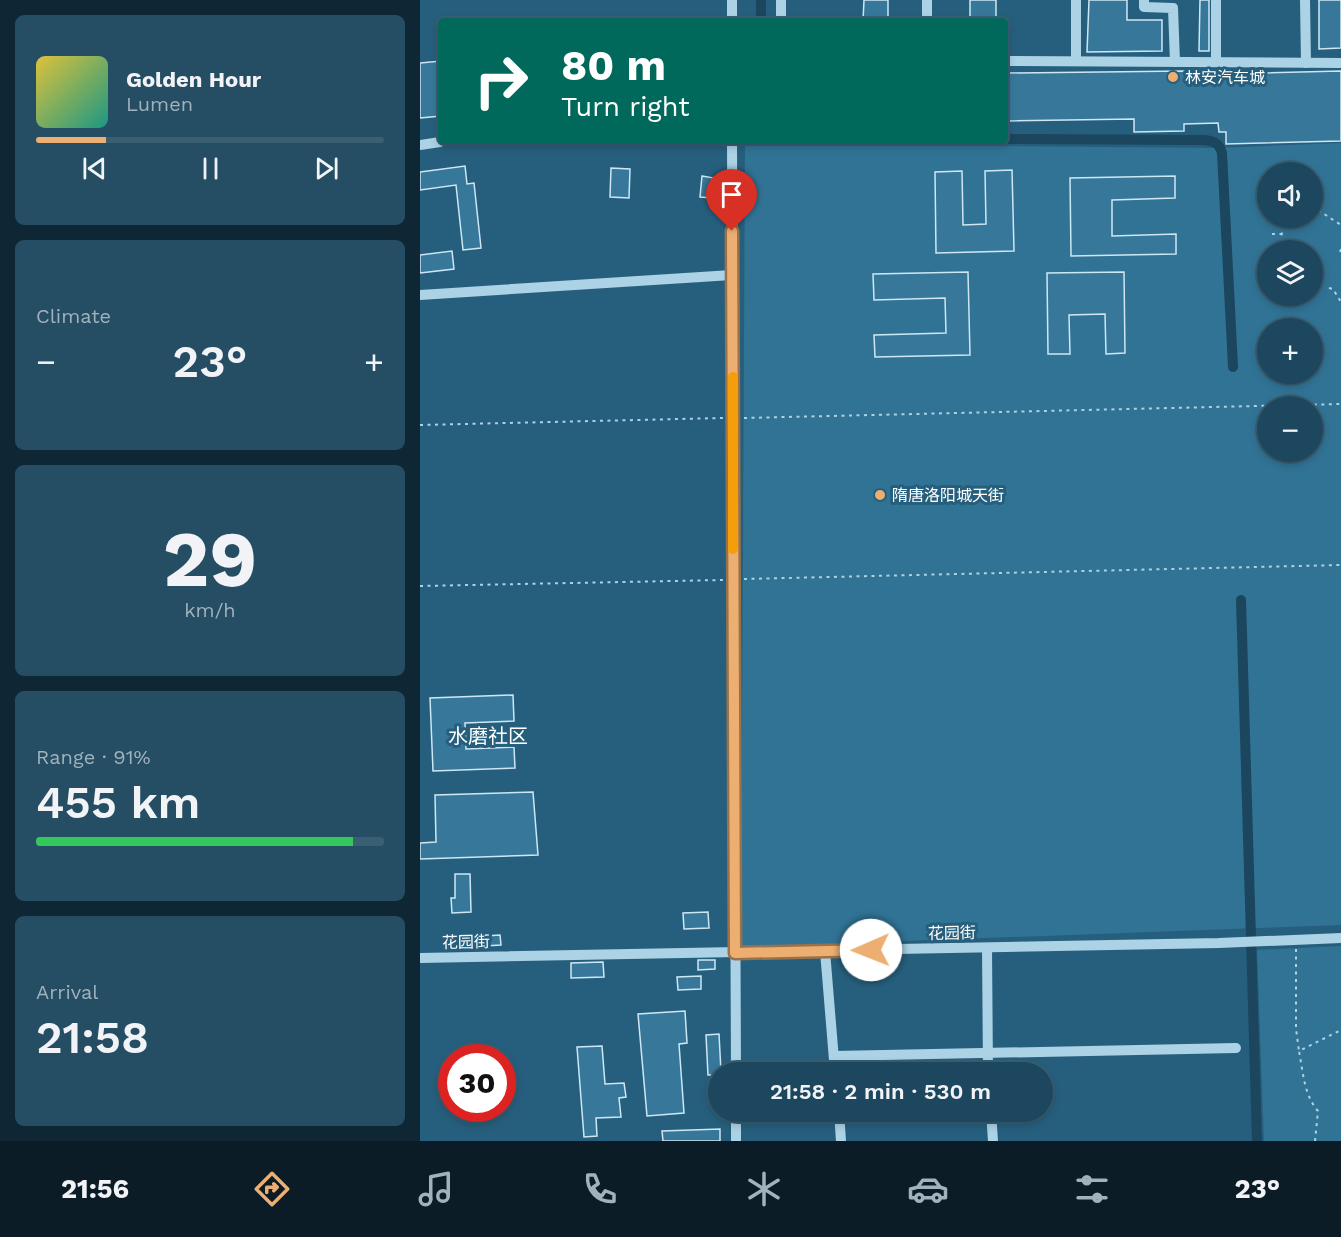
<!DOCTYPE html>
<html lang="en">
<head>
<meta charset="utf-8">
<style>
	body { margin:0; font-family:"Work Sans","Noto Sans SC",sans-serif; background:#254e64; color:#f1f3f6; height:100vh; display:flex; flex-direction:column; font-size:22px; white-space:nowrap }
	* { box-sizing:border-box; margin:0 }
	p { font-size:20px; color:#a0b2bc }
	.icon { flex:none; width:33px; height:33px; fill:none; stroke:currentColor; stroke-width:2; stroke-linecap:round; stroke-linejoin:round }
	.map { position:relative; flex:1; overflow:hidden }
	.side { display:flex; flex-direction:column; gap:15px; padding:15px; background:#0f2734; width:420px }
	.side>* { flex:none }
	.banner { position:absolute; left:18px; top:18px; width:570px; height:126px; border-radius:6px; box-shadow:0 3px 9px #0003,0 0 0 2px #3a5f73; background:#00695c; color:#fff; overflow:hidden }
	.buttons { position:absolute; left:837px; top:162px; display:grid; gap:12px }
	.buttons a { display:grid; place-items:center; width:66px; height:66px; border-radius:50%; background:#1c475e; box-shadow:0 3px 9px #0003,0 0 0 2px #3a5f73; font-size:30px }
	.speed { position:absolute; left:18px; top:1044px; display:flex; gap:12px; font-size:30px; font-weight:700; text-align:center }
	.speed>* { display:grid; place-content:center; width:78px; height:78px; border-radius:50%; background:#1c475e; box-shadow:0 3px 9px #0003,0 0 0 2px #3a5f73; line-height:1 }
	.speed .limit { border:9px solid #d22; background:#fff; color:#111 }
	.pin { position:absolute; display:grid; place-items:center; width:51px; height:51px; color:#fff; margin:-62px -26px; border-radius:50% 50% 50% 0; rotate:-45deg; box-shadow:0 0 6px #0007 }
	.pin .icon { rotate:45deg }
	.me { position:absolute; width:66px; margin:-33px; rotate:269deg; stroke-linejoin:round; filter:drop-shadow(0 0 4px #0008) }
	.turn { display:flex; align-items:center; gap:21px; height:126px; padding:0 24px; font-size:27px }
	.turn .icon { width:78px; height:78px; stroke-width:2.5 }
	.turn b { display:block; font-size:42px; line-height:51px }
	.big { font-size:45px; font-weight:600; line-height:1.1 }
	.side .widget { flex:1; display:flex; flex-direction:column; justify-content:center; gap:9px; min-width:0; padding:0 21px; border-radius:9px; background:#254e64 }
	.side .dial { align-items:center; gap:0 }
	.dial b { font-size:78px; line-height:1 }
	.song { display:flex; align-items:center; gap:18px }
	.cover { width:72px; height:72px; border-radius:9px; background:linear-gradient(135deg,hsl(50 70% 55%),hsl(170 70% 35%)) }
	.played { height:6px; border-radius:3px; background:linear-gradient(90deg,#edaf71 20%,#3a5f73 20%) }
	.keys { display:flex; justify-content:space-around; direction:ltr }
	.heat { display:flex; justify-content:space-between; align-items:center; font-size:33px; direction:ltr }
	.charge { height:9px; border-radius:4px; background:linear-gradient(90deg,#34c759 91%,#3a5f73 0) }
	.trip { position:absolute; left:288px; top:1062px; width:345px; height:60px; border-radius:30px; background:#1c475e; box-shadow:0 3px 9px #0003,0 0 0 2px #3a5f73; font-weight:600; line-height:60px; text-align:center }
	.tabs { display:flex; height:96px; justify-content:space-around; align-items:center; background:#0b1c26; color:#a0b2bc }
	.tabs .icon { width:42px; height:42px }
	.tabs .on { color:#edaf71 }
	.tabs b { font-size:27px; color:#f1f3f6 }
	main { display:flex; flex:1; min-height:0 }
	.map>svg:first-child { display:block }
	.green { fill:#317395; fill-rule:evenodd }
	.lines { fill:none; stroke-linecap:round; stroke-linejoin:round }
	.canal { stroke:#1b465e; stroke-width:10 }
	.building { fill:#37789a; stroke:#cee7f4; stroke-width:1.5 }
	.path { stroke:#acd2e5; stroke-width:2; stroke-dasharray:3 4.5; stroke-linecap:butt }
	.minor { stroke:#acd2e5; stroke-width:10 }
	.route-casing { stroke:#9a7249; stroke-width:15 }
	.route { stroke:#edaf71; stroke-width:10 }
	.slow { stroke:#f59e0b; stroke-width:10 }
	.poi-dot { fill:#edaf71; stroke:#265f7d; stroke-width:2 }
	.labels { text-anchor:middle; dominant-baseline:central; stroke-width:6; stroke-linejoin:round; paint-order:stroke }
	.poi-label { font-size:16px; fill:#fff; stroke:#265f7d; text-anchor:start }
	.street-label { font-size:16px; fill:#fff; stroke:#265f7d }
	.quarter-label { font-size:20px; fill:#fff; stroke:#265f7d }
</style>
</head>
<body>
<main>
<section class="side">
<div class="widget">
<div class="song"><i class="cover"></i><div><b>Golden Hour</b><p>Lumen</p></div></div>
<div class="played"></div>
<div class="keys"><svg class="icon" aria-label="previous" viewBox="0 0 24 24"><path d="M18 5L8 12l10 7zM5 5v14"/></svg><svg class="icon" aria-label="pause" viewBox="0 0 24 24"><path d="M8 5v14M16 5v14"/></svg><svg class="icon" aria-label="next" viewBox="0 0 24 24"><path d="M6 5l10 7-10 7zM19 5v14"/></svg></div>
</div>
<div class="widget"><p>Climate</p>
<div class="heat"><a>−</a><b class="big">23°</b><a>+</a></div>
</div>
<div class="widget dial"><b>29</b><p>km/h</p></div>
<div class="widget"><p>Range · 91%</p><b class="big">455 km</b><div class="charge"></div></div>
<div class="widget"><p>Arrival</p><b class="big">21:58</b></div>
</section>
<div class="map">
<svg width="921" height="1141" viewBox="0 0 921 1141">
	<rect width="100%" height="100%" fill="#265f7d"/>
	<g class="green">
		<path d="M 921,143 L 921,925 L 321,947 L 325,144 L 796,148 ZM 848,172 L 892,172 L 892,218 L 848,218 ZM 848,250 L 892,250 L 892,296 L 848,296 ZM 848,328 L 892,328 L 892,374 L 848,374 ZM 848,406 L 892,406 L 892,452 L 848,452 Z"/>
		<path d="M 921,946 L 921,1141 L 844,1141 L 837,950 Z"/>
	</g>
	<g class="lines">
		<g class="canal">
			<path d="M 341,21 L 341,0"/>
			<path d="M 585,139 L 784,140 C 794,141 799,143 802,153 L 813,367"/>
			<path d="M 821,600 L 837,1141"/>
		</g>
	</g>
	<g class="building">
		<path d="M 444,0 L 468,0 L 468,21 L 443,21 Z"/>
		<rect x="550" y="0" width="26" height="21"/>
		<path d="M 669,0 L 707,0 L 707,20 L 742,20 L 742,51 L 667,52 Z"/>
		<path d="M 780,0 L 789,0 L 789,51 L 779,51 Z"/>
		<path d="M 899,0 L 921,0 L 921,48 L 899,49 Z"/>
		<path d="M 21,61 L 21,116 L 0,118 L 0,63 Z"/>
		<path d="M 764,71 L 764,75 L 921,71 L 921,141 L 806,144 L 806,132 L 799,132 L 798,123 L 764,124 L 764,131 L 714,132 L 714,119 L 585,121 L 585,73 Z"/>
		<path d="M 45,166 L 47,184 L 54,183 L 61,248 L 43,250 L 36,185 L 0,190 L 0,172 Z"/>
		<path d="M 191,168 L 210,169 L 209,198 L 190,197 Z"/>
		<path d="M 592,170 L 594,251 L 516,253 L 515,172 L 542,171 L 543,225 L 566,224 L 565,171 Z"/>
		<path d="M 282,176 L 294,178 L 292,198 L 280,197 Z"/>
		<path d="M 755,176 L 755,198 L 692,200 L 692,236 L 756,234 L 756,254 L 651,256 L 650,178 Z"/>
		<path d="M 32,251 L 34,269 L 0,273 L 0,255 Z"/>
		<path d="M 548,272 L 550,355 L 455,357 L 454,335 L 526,333 L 525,298 L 454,300 L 453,274 Z"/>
		<path d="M 704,272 L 705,353 L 686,354 L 685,314 L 649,315 L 650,354 L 628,354 L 627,273 Z"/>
		<path d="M 93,695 L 94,721 L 45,723 L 46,749 L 94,747 L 95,768 L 13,771 L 10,698 Z"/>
		<path d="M 113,792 L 118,855 L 0,859 L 0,843 L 16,842 L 15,795 Z"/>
		<path d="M 35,874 L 50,874 L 51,912 L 32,913 L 31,898 L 35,898 Z"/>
		<path d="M 288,912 L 289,928 L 264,929 L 263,913 Z"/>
		<path d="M 80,935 L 81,945 L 64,946 L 64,936 Z"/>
		<path d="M 278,960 L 295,960 L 295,969 L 278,970 Z"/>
		<path d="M 183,962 L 184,977 L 151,978 L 151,963 Z"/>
		<path d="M 281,976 L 281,989 L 258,990 L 257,977 Z"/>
		<path d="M 265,1011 L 267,1043 L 259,1044 L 264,1113 L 227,1116 L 218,1014 Z"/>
		<path d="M 299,1034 L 301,1072 L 298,1075 L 288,1075 L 286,1035 Z"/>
		<path d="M 182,1046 L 185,1084 L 204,1083 L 206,1097 L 199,1098 L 201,1117 L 176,1118 L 177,1136 L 164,1137 L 157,1047 Z"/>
		<path d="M 300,1129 L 300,1141 L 243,1141 L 242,1131 Z"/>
	</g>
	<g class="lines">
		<g class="path">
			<path d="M 892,206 L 921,225"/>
			<path d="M 852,234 L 861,234"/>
			<path d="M 862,245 L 871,244"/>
			<path d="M 864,250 L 861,238 L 865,218"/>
			<path d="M 920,252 L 921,249"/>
			<path d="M 909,288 L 913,289 L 921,302"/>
			<path d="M 324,418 L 921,404"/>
			<path d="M 0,425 L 303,418"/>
			<path d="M 324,579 L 921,565"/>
			<path d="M 0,586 L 303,580"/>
			<path d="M 876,949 L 876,1029 L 879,1051"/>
			<path d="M 895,1141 L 898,1111 C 884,1095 883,1072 879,1051 L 921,1030"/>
		</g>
		<g class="minor">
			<path d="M 724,0 L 724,7 L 753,8 L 755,62"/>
			<path d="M 885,0 L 886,63"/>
			<path d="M 312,21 L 312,0"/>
			<path d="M 361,21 L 361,0"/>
			<path d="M 507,21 L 507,0"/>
			<path d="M 585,61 L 921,63"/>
			<path d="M 656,61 L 656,0"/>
			<path d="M 796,62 L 796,0"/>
			<path d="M 312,141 L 316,1072"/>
			<path d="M 0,145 L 20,142"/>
			<path d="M 0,295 L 312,275"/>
			<path d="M 567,948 L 568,1072"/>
			<path d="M 405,951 L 415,1072"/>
			<path d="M 0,958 L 799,943 L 921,938"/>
			<path d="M 414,1056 L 816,1048"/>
			<path d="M 316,1112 L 316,1141"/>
			<path d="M 419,1112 L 421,1141"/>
			<path d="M 571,1112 L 573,1141"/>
		</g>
	</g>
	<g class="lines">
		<defs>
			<path id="route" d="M 312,231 L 315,953 L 451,950"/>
		</defs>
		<use href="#route" class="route-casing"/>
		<use href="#route" class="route"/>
		<path class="slow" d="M 313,377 L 313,549"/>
	</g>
	<g class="poi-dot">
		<circle cx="753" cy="77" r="6"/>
		<circle cx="460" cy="495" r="6"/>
	</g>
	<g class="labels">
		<g class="poi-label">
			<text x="765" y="77">林安汽车城</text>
			<text x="472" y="495">隋唐洛阳城天街</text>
		</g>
		<g class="street-label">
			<text transform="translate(532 933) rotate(-1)">花园街</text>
			<text transform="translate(46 942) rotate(-1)">花园街</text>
		</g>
		<g class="quarter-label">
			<text x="68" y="736">水磨社区</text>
		</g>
	</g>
</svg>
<div class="buttons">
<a><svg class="icon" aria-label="sound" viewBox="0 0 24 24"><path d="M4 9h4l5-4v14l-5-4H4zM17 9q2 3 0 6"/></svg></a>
<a><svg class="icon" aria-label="layers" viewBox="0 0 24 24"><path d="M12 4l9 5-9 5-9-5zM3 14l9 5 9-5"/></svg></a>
<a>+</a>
<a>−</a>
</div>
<div class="speed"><div class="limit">30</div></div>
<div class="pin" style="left:312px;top:231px;background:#d93025"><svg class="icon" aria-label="arrive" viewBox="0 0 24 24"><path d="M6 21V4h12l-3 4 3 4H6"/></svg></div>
<svg class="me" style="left:451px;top:950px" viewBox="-20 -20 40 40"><circle r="19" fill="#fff"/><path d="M0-13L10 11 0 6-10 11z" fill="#edaf71"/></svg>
<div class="trip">21:58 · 2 min · 530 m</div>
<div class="banner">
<div class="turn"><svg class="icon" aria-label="right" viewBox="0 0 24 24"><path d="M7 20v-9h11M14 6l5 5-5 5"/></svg><div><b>80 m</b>Turn right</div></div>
</div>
</div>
</main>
<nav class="tabs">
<b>21:56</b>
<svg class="icon on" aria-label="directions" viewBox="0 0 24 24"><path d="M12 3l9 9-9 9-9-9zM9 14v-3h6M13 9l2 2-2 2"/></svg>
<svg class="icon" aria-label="music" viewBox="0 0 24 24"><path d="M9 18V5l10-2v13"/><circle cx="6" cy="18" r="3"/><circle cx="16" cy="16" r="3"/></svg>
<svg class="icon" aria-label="phone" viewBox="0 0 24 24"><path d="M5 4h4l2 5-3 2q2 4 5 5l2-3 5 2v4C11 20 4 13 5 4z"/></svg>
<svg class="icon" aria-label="climate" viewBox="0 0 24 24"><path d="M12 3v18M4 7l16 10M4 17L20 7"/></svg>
<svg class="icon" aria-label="car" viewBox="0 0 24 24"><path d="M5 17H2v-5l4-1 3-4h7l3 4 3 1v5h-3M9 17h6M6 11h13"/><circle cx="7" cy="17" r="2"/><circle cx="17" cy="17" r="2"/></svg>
<svg class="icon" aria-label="filters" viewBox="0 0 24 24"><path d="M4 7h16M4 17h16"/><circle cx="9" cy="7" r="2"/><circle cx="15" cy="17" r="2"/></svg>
<b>23°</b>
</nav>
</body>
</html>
